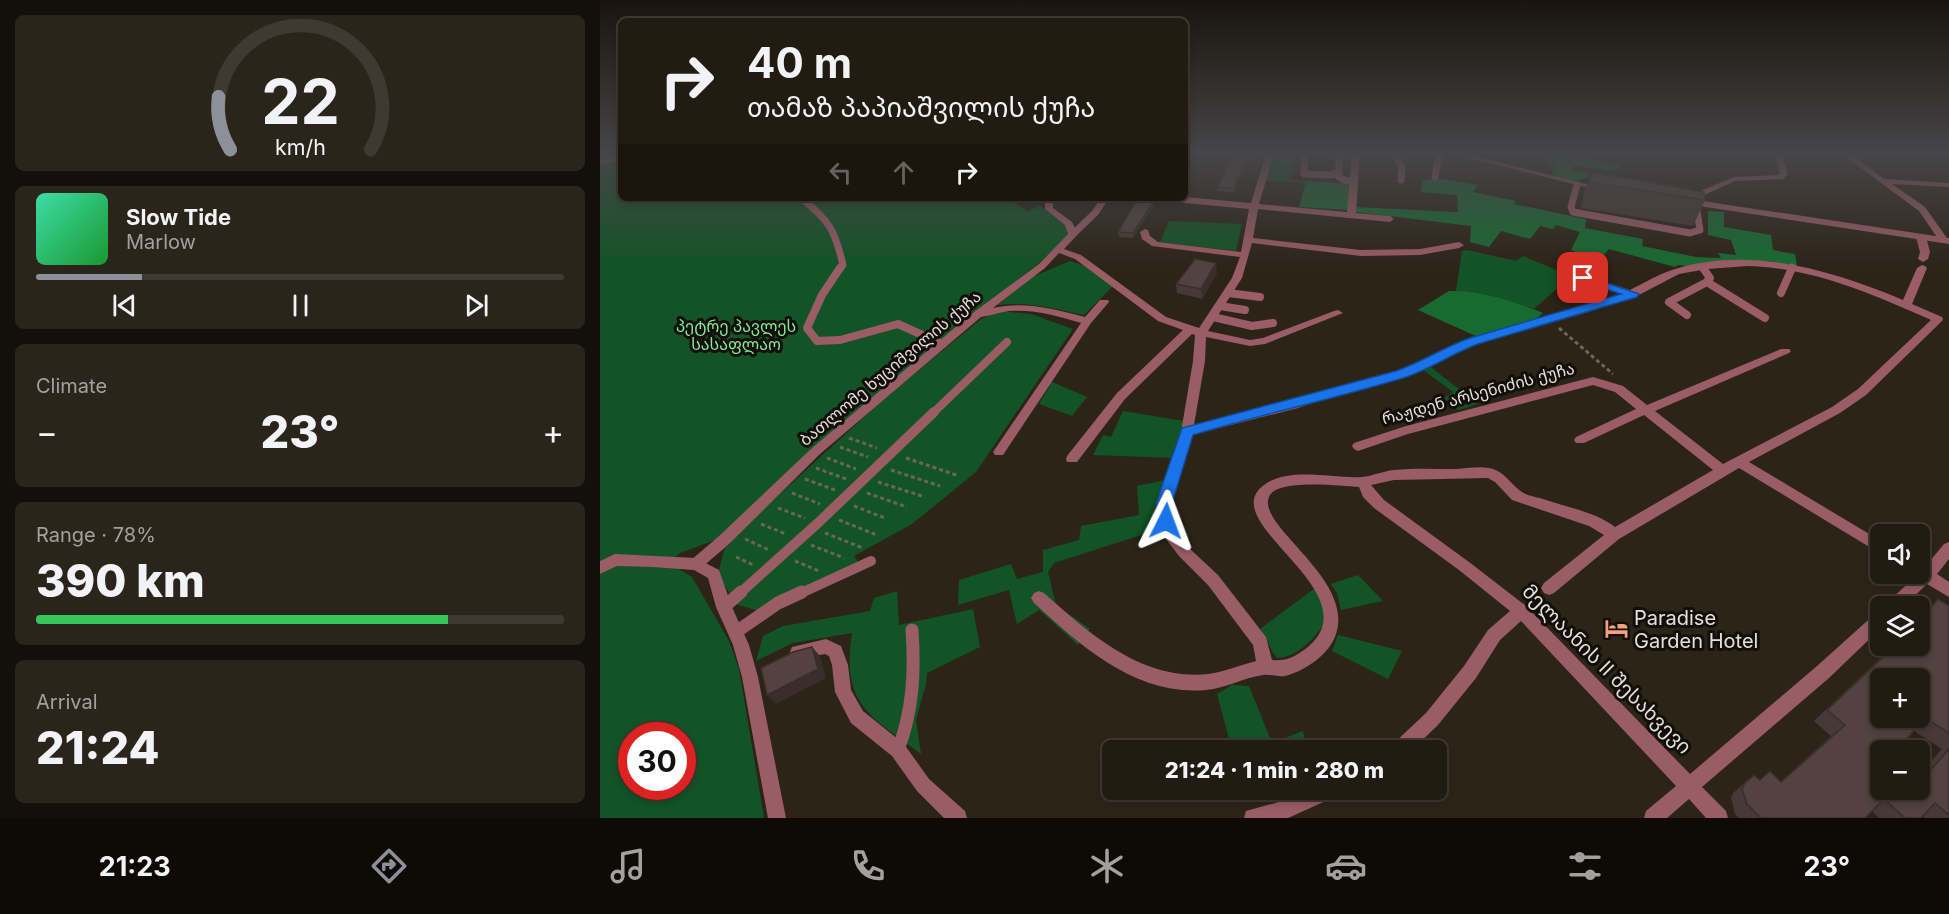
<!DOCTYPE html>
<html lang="en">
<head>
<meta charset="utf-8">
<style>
	body { margin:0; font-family:Inter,"Noto Sans Georgian",sans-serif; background:#2a241b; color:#f1f3f6; height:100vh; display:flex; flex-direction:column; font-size:22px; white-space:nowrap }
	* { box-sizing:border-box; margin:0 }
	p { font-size:20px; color:#a2a19f }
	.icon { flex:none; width:33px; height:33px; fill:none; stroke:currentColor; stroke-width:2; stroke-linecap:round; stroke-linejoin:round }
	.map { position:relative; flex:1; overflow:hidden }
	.panel { display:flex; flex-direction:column; gap:15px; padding:15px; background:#130f0a; width:600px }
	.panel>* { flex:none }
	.top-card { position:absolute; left:18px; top:18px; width:570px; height:183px; border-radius:9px; box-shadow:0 3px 9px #0003,0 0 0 2px #3f3932; background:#221b12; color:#f1f3f6; overflow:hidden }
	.buttons { position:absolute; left:1270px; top:524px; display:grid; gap:12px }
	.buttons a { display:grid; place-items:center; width:60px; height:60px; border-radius:9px; background:#221b12; box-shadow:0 3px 9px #0003,0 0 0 2px #3f3932; font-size:30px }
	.speed { position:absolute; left:18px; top:722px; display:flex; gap:12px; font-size:30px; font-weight:700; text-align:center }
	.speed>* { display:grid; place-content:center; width:78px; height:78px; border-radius:50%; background:#221b12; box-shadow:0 3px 9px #0003,0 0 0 2px #3f3932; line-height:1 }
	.speed .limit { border:9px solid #d22; background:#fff; color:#111 }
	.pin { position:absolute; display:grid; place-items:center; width:51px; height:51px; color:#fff; margin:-26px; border-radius:12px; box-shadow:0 3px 9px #0006 }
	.me { position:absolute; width:66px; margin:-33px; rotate:3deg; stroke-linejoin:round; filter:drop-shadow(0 0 4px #0008) }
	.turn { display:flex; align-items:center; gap:21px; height:126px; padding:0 30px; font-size:27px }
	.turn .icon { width:78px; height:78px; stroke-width:2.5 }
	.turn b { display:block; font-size:42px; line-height:51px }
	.lanes { display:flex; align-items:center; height:57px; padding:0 30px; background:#0003; justify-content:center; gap:30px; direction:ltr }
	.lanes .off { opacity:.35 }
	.big { font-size:45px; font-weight:800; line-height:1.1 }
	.panel .tile { flex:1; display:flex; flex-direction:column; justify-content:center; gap:9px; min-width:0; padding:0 21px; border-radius:9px; background:#2a241b }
	.panel .dial { align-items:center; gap:0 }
	.dial svg { height:156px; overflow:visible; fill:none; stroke:#3f3932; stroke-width:7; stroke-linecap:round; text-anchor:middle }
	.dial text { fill:#f1f3f6; stroke:none }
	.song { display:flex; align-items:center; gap:18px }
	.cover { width:72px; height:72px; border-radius:9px; background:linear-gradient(135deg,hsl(160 70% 55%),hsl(130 70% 35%)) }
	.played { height:6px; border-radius:3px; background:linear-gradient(90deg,#8c9099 20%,#3f3932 20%) }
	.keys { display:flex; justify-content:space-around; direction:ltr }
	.heat { display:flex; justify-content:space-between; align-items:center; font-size:33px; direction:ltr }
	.charge { height:9px; border-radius:4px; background:linear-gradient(90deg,#34c759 78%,#3f3932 0) }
	.trip { position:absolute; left:502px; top:740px; width:345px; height:60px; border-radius:9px; background:#221b12; box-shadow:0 3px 9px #0003,0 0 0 2px #3f3932; font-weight:800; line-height:60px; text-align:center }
	.menu { display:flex; height:96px; justify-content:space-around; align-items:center; background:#0e0b07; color:#a2a19f }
	.menu .icon { width:42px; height:42px }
	.menu .current { color:#8c9099 }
	.menu b { font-size:27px; color:#f1f3f6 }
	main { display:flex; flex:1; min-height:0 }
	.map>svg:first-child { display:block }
	.green { fill:#125425; fill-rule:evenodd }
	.forest { fill:#176b30 }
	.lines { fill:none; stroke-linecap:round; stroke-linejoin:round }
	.path-far1 { stroke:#6d655b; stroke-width:2; stroke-dasharray:3 2; stroke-linecap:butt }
	.path { stroke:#6d655b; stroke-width:3; stroke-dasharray:4 3; stroke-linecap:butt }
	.service-far3 { stroke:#9a5c65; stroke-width:7 }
	.service-far2 { stroke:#9a5c65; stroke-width:8 }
	.service-far1 { stroke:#9a5c65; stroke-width:10 }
	.service { stroke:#9a5c65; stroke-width:13 }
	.minor { fill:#9a5c65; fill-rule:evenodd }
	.tertiary { fill:#9a5c65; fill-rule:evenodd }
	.wall { fill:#473936; fill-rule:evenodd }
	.shaded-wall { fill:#3a2e2c }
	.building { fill:#53423f; stroke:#3a2e2c; stroke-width:1.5; fill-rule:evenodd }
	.route { fill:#1a73e8; stroke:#114b97; stroke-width:1.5 }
	.labels { text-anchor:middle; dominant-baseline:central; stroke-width:6; stroke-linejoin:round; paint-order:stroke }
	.park-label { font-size:16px; fill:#83ea97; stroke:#120e09 }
	.street-label { font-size:16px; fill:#e5dfd8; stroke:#120e09 }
	.near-poi-label { font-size:20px; fill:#e5dfd8; stroke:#120e09; text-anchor:start }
	.near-street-label { font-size:20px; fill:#e5dfd8; stroke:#120e09 }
</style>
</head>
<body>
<main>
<section class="panel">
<div class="tile dial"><svg viewBox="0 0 100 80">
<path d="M14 69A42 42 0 1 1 86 69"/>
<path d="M14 69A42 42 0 0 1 8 42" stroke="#8c9099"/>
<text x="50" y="56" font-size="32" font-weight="700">22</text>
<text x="50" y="72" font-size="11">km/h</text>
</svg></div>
<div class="tile">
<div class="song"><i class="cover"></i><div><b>Slow Tide</b><p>Marlow</p></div></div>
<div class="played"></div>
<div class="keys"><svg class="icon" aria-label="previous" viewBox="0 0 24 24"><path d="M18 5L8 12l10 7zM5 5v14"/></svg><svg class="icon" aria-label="pause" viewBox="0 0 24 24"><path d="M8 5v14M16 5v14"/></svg><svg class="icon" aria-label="next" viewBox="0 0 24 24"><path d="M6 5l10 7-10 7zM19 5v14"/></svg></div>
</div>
<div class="tile"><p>Climate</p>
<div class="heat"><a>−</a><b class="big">23°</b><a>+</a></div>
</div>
<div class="tile"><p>Range · 78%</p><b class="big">390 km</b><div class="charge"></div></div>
<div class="tile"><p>Arrival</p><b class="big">21:24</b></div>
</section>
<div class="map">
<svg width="1349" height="818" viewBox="0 0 1349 818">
	<rect width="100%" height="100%" fill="#2d2418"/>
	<g class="green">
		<path d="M 0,154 L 21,154 L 21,198 L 408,198 L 428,212 L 439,205 L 468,227 L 467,236 L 438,264 L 372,315 L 115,540 L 80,553 L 63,566 L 77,568 L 92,577 L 129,641 L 139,669 L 164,818 L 0,818 ZM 32,735 L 82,735 L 82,786 L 32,786 Z"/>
		<path d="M 674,154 L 695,154 L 690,180 L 706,181 L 705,183 L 666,181 Z"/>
		<path d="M 569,221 L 642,224 L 636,251 L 560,242 Z"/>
		<path d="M 867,250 L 916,261 L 923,256 L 971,276 L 934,309 L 889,295 L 856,291 L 862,251 Z"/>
		<path d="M 470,261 L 483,265 L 513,286 L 484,315 C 455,309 428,301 398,305 L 432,277 Z"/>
		<path d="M 399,311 L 431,314 L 473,329 L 376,472 L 312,524 L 254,556 L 259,563 L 158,611 L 136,604 L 123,583 L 119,570 L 124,550 L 147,524 L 286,397 L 381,319 Z"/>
		<path d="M 828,365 L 878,404 L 858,410 L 844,398 L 853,392 L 822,369 Z"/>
		<path d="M 452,382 L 487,397 L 472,416 L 439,404 Z"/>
		<path d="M 523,411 L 584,421 L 573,458 L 493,455 L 503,435 L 511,437 Z"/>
		<path d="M 565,480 L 559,503 L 560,529 L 454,563 L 448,572 L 456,605 L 490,629 L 478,645 L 439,610 L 417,624 L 409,590 L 358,605 L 359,580 L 411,564 L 417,579 L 443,572 L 443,550 L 479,540 L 481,526 L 539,515 L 537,486 Z"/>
		<path d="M 758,575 L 783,601 L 741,610 L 737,593 L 731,584 Z"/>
		<path d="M 715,588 L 722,601 L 726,622 C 714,638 699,657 677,658 C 669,649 668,639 660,629 Z"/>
		<path d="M 297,591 L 299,625 L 373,609 L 380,647 L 327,673 L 326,684 L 316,720 L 321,754 C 269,715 241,705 252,633 L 193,643 L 156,661 L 163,636 L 183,626 L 270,611 L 274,598 Z"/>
		<path d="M 738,635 L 802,651 L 788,679 L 732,651 Z"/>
		<path d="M 632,685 L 649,686 L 672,743 L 703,731 L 707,750 L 632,750 L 617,694 Z"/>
	</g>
	<g class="forest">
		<path d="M 952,154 L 973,156 L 1021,166 L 1022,170 L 1010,169 L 1010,171 L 974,165 L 973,170 L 989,173 L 989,177 L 972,182 L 951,175 L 955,166 L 948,165 Z"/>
		<path d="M 842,179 L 878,185 L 873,192 L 916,201 L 914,204 L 986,219 L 985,228 L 1043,239 L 1042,246 L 1096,257 L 1121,258 L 1118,253 L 1136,255 L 1131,240 L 1108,235 L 1108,211 L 1124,212 L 1124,227 L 1171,235 L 1173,250 L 1195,254 L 1197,266 L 1167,261 L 1092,267 L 1079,265 L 1075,267 L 1009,249 L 991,269 L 978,263 L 986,256 L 971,250 L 980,232 L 956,225 L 953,229 L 940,226 L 930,239 L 901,231 L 889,247 L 870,242 L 871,226 L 756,212 L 756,207 L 858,212 L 857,195 L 821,192 L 823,180 Z"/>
		<path d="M 706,181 L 751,184 L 748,210 L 699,207 Z"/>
		<path d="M 849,291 C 882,290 912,301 943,313 L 932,322 L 878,337 L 818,310 Z"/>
	</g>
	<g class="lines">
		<path class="path-far1" d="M 680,164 L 694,160"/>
		<g class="path">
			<path d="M 959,328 L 1013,374"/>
			<path d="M 249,438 L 277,448"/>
			<path d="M 240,447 L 268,457"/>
			<path d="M 227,458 L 256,469"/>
			<path d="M 306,458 L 359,476"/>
			<path d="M 216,468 L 246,479"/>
			<path d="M 291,470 L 340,486"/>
			<path d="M 205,479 L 235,490"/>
			<path d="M 278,482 L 325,497"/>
			<path d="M 192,493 L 220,504"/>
			<path d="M 267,493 L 307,507"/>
			<path d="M 254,506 L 285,518"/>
			<path d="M 178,508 L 205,518"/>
			<path d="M 239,520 L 277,535"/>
			<path d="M 161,524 L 186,534"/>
			<path d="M 225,533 L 263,548"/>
			<path d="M 145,539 L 169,550"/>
			<path d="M 211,545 L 244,558"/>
			<path d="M 136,557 L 153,565"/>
			<path d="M 195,561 L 219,571"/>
		</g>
		<g class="service-far3">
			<path d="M 705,154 L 704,174 L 730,175 L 739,172 L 739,154"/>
			<path d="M 795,154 L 802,168 L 801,180"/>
			<path d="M 735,174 L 744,180 L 753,181"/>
			<path d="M 835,177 L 839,154"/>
			<path d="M 977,185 L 971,207 L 973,212 L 1090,233 L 1100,230 L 1096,204"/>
			<path d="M 201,198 C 229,220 235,230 243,265 L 239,270"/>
			<path d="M 473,234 L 495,213 L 505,198"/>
			<path d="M 1191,270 L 1192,267"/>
		</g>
		<g class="service-far2">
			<path d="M 240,268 L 222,295 L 207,328 L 217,341 L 240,340 L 298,324 L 342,344"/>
			<path d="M 1107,282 L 1165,318"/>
			<path d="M 628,293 L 660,297"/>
			<path d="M 1181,293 L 1192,268"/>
			<path d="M 620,306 L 645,310"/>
			<path d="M 1087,315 L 1069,302 L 1107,282 L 1110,278 L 1103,268"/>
			<path d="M 613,317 L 652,326 L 673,323"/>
			<path d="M 332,414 L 407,342"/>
		</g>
		<g class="service-far1">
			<path d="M 139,594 L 218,523 L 334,412"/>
			<path d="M 199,594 L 271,561"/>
		</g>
		<g class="service">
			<path d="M 124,607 L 141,592"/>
			<path d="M 136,632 L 178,603 L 202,592"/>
			<path d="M 298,750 C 313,710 315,673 312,630"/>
		</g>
		<g class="minor">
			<path d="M 666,154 L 674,154 L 659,204 L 747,212 L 752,154 L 760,154 L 756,213 L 790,216 L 794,219 L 790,222 L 658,209 L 653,238 L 761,250 L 820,249 L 859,242 L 864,245 L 859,248 L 820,255 L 761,256 L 652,243 L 642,278 L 608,331 L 650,340 L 663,338 L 734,311 L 738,310 L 743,313 L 665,344 L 650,346 L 606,337 L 605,361 L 594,425 L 697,400 L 739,386 L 797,371 L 880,335 L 975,310 L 1022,294 L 980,280 L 980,276 L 983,275 L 1030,290 C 1044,283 1057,275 1072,270 C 1149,245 1231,270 1303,300 L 1317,268 L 1322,265 L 1325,266 L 1327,268 L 1312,304 L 1342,317 L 1343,319 L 1342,321 L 1266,395 L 1240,413 L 1149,462 L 1281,541 L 1281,554 L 1139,468 L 1019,539 L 954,593 L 949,595 L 944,593 L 941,588 L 944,583 L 1004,535 L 989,526 L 912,500 L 895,482 L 888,478 L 794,480 L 771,485 L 784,500 L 869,562 L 926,606 L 1090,774 L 1217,666 L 1276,613 L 1281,611 L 1281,628 L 1229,678 L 1102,787 L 1126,811 L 1128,818 L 1106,818 L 1089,799 L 1067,818 L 1044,818 L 1046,811 L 1076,786 L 921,621 L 900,640 L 876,678 L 838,725 L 812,750 L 790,750 L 793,744 L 826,713 L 864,666 L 888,630 L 910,611 L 859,570 L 774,508 L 763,497 L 759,487 C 741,486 681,479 670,495 C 652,524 755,577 736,634 C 730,654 705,671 685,676 C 678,677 670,674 663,675 C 643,678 626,688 606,690 C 536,696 482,647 434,603 L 431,598 L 434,593 L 439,591 L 444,593 C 490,634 542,681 608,674 C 624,672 640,665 656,661 L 653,645 L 608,585 L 579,556 L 566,539 L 559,521 L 557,503 L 581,432 L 593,361 L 595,335 L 592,334 L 525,399 L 477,462 L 467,462 L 466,459 L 467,456 L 517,393 L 583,330 L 558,321 L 475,259 L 459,253 L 445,268 L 393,308 C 425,301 454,309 485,317 L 500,300 L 508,300 L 509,302 L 491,323 L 403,455 L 395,455 L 393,452 L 481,323 C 458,316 434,309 409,311 C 400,312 390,316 381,317 L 220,454 L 128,545 L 101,568 L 96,570 L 91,568 L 89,564 L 91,560 L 118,537 L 212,448 L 370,315 L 439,264 L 468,234 L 465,225 L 445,209 L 445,198 L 453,198 L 453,208 L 472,222 L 478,234 L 464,249 L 481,255 L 566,317 L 599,328 L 632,278 L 640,257 L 552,246 L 542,239 L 540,232 L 545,229 L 548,230 L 550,236 L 558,242 L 641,252 L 649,209 L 564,201 L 560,198 L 585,197 L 651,203 ZM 1148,266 C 1213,268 1272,294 1331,320 L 1258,389 L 1232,407 L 1123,464 L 1055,411 L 1189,353 L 1191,351 L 1189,349 L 1181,349 L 1047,405 L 1023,386 L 993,377 L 806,426 L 754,443 L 752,446 L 754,449 L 758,451 L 808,434 L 993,385 L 1015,392 L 1036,409 L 976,437 L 974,440 L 976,443 L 984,443 L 1044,415 L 1113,470 L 1015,527 C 996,512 966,507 943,499 C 937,497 927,496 922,492 C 910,484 905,471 889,468 C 878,466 864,469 853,469 C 833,469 813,468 794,470 C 783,471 773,476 762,477 C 733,479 690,466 664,485 C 613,522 771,591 709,646 C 698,655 687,662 672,660 L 666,637 L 618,575 L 589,548 L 577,532 L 573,521 L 571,503 L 592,435 L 698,408 L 746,392 L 805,377 L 888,339 L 982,314 L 1037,296 L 1079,274 L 1107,269 Z"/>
			<path d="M 1174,154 L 1182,154 L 1188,174 L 1183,179 L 1135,181 L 1100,197 L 1099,204 L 1092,202 L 1093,194 L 1134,177 L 1178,175 L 1180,173 Z"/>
			<path d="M 1242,154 L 1251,154 L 1284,179 L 1349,183 L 1349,187 L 1292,184 L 1325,207 L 1349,241 L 1347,243 L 1341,243 L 1319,211 Z"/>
			<path d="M 21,156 L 21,160 L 0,164 L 0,160 Z"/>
			<path d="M 1321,234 L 1326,237 L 1330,252 L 1328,259 L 1323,262 L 1318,259 L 1320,252 L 1316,237 Z"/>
			<path d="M 1349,542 L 1349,559 L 1337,574 L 1349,582 L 1349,597 L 1327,584 L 1304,606 L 1286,606 L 1289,601 L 1316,576 L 1314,573 L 1320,573 L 1320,566 L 1325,567 L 1344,544 Z"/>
			<path d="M 226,639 L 241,646 L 248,665 L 251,690 L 263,711 L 304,744 L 329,779 L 365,811 L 367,818 L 344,818 L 317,791 L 292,756 L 251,723 L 235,692 L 232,665 L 229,656 L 225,654 L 198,659 L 192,657 L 190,652 L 192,647 Z"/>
			<path d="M 711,789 L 742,789 L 739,795 L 688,818 L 644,818 L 646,811 L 686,800 Z"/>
		</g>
		<g class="tertiary">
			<path d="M 853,154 L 866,154 L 1005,189 L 1001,191 Z"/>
			<path d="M 1089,199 L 1349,238 L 1349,244 L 1086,204 L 1085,202 Z"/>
			<path d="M 15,554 L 96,558 L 119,570 L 132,607 L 149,645 L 158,677 L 186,818 L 168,818 L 142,677 L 133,645 L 116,607 L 108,578 L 94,570 L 53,567 L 17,566 L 0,574 L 0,561 Z"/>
		</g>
	</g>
	<g class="wall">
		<path d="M 652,154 L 649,164 L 645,164 L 634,193 L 618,191 L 618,187 Z"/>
		<path d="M 991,172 L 1105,200 L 1093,226 L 981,208 L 983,197 Z"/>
		<path d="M 553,202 L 554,206 L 533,238 L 519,237 L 518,232 Z"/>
		<path d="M 617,273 L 602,299 L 577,293 L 576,284 Z"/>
		<path d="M 1338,599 L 1349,606 L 1349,817 L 1347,818 L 1325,818 L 1323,816 L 1321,818 L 1279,818 L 1272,811 L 1265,818 L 1139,818 L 1135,814 L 1131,798 L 1133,793 L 1154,775 L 1160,780 L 1170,771 L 1180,782 L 1231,736 L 1214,721 L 1294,645 L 1320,645 L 1320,617 L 1325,611 ZM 1314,731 L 1342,749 L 1325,768 L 1281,750 Z"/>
	</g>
	<g class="shaded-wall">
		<path d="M 589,154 L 595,154 L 585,175 L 585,161 Z"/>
		<path d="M 645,160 L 645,164 L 634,193 L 634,188 Z"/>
		<path d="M 553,202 L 554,206 L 533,238 L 533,233 Z"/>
		<path d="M 616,263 L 617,273 L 602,299 L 601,289 Z"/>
		<path d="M 212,647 L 220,656 L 226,678 L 176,704 L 167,695 Z"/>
	</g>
	<g class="building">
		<path d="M 585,154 L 589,154 L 585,161 Z"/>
		<path d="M 633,154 L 651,154 L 649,160 L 645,160 L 634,188 L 618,187 Z"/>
		<path d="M 991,172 L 1104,192 L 1105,200 L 989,182 Z"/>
		<path d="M 538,198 L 544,198 L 553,202 L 533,233 L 518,232 Z"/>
		<path d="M 595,259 L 616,263 L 601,289 L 576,284 Z"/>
		<path d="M 1338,599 L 1349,606 L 1349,733 L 1325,718 L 1305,741 L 1313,748 L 1311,750 L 1281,750 L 1281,789 L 1320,789 L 1320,764 L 1330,771 L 1349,749 L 1349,815 L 1335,803 L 1321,818 L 1305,818 L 1284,799 L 1265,818 L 1161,818 L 1147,804 L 1142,789 L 1145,783 L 1154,775 L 1160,780 L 1170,771 L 1181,782 L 1245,725 L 1227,710 L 1296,645 L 1320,645 L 1320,622 ZM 1281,678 L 1320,678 L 1320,717 L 1281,717 Z"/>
		<path d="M 212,647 L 218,669 L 167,695 L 161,668 L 193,652 Z"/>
	</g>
	<linearGradient id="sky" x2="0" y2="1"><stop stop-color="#19140d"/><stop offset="0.57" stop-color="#464548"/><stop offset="1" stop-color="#464548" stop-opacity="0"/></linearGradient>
	<rect width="1349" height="268" fill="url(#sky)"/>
	<path class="route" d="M 983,275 L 1039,294 L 1037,297 L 878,344 C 852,353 830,370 803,378 C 734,399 663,414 593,435 L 572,503 L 574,521 L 572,526 L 566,528 L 560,526 L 556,503 L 582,428 L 796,371 C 822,362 844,347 870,338 L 1021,294 L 979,280 L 978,278 Z"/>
	<defs>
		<symbol id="hotel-bare" viewBox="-9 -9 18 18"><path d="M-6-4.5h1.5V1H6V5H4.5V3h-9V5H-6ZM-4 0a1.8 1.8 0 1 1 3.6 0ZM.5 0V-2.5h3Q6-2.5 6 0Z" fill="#f1a17d" stroke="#120e09" stroke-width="2.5" paint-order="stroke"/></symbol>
	</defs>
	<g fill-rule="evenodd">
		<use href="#hotel-bare" x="1000" y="612" width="33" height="33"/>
	</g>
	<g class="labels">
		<g class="park-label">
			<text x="136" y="326">პეტრე პავლეს<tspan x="136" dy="18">სასაფლაო</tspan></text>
		</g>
		<g class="street-label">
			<text transform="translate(290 368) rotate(-40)">ბათლომე ხუციშვილის ქუჩა</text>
			<text transform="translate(878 393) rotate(-15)">რაჟდენ არსენიძის ქუჩა</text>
		</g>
		<g class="near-poi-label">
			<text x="1034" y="618">Paradise<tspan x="1034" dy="23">Garden Hotel</tspan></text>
		</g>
		<g class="near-street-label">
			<text transform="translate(1007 669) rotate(45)">მელაანის II შესახვევი</text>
		</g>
	</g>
</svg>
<div class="buttons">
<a><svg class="icon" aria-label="sound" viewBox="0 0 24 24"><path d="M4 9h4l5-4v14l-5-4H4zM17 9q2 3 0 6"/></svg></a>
<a><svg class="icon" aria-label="layers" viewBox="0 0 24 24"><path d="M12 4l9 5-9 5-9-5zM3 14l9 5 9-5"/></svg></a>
<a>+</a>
<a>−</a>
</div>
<div class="speed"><div class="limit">30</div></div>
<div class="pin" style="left:983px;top:278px;background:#d93025"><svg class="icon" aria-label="arrive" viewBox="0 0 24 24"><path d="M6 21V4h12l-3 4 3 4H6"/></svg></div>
<svg class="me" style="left:566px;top:521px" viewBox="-20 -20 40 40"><path d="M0-17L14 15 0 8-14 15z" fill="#1a73e8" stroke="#fff" stroke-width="4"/></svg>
<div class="trip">21:24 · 1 min · 280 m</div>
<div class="top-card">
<div class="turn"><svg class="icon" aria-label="right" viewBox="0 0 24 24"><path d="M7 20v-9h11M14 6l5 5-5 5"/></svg><div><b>40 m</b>თამაზ პაპიაშვილის ქუჩა</div></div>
<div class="lanes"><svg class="icon off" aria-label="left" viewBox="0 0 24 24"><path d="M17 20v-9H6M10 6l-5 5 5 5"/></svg><svg class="icon off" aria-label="ahead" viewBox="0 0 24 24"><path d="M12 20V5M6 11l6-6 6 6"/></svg><svg class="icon" aria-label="right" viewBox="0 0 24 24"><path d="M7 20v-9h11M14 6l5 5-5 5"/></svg></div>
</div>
</div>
</main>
<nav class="menu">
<b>21:23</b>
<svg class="icon current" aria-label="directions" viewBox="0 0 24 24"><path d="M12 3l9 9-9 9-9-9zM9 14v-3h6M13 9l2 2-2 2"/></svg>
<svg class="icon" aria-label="music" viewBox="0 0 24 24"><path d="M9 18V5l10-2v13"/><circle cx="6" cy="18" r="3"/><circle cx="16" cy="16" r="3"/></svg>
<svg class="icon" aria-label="phone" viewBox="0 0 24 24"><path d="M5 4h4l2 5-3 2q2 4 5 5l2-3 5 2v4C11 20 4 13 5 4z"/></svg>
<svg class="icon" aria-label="climate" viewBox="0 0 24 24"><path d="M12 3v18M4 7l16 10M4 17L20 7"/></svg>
<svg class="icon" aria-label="car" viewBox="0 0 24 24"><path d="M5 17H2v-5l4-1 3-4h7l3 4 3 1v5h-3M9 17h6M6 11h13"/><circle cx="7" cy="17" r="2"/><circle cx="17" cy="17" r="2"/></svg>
<svg class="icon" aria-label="filters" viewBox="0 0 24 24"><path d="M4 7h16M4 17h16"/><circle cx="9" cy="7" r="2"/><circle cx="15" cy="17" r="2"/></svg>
<b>23°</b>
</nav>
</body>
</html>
